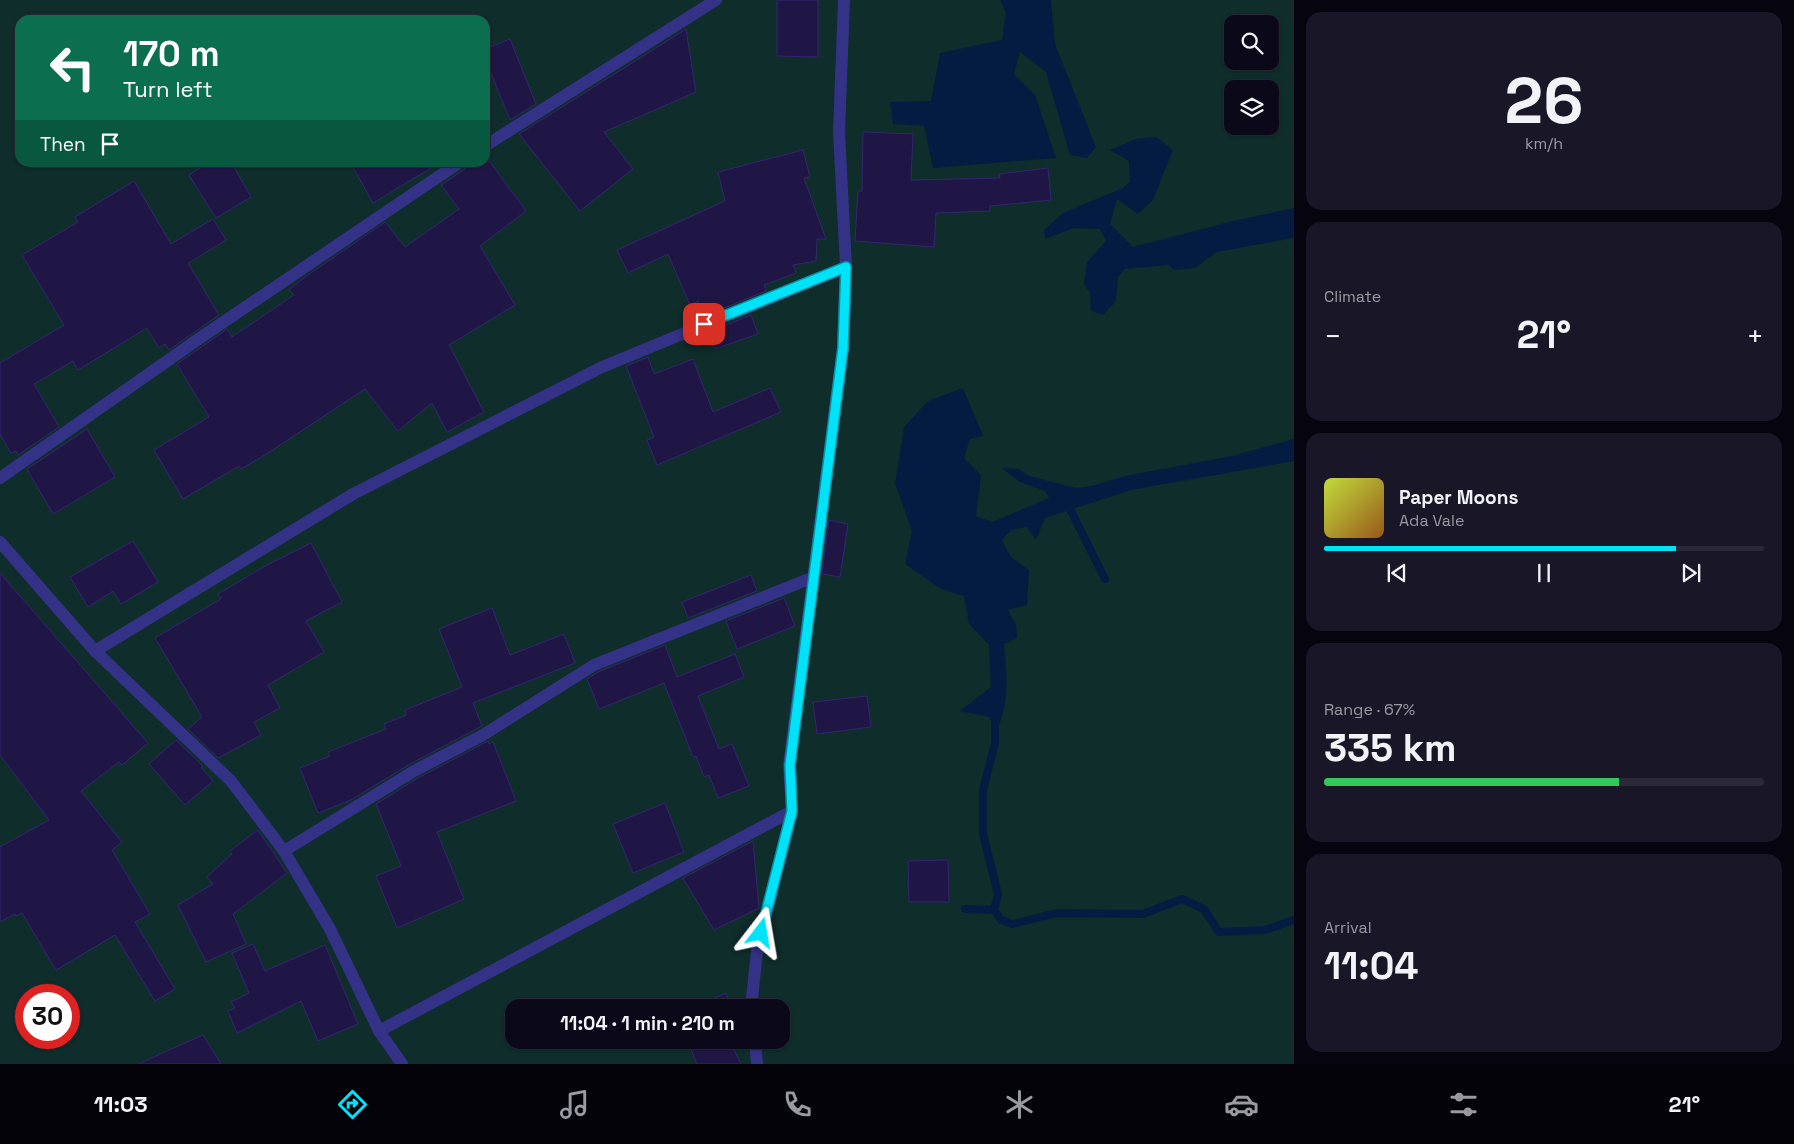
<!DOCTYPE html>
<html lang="en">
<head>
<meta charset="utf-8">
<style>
	body { margin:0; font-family:"Space Grotesk",sans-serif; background:#191627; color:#f1f3f6; height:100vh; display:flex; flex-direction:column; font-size:19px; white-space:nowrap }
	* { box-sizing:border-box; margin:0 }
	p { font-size:16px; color:#9a9aa2 }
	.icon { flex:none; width:28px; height:28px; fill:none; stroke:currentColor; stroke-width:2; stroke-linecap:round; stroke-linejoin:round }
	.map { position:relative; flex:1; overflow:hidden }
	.side { display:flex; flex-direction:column; gap:12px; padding:12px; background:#06040e; width:500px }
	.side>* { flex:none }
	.banner { position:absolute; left:15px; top:15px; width:475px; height:152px; border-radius:15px; box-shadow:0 1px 4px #0004,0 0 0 1px #2b2939; background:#0b6e4f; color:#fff; overflow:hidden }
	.buttons { position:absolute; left:1224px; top:15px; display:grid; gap:10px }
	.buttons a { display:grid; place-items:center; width:55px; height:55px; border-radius:10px; background:#0b081a; box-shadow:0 1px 4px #0004,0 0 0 1px #2b2939; font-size:25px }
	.speed { position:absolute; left:15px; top:984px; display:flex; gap:10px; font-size:25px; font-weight:700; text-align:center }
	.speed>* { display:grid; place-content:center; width:65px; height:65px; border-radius:50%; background:#0b081a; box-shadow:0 1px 4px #0004,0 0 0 1px #2b2939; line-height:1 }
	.speed .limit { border:8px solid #d22; background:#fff; color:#111 }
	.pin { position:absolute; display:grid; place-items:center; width:42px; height:42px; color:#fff; margin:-21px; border-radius:10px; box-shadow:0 2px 8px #0006 }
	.me { position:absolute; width:55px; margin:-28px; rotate:14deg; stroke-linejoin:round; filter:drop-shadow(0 0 4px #0008) }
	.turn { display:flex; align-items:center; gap:18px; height:105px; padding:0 25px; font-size:22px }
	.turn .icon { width:65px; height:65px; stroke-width:2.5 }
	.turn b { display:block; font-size:35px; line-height:42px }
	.then { display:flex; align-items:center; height:48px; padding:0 25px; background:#0003; gap:10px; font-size:19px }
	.big { font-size:38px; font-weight:700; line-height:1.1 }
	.side .card { flex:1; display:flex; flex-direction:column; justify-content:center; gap:8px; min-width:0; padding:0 18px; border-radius:15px; background:#191627 }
	.side .dial { align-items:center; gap:0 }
	.dial b { font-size:65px; line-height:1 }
	.song { display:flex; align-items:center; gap:15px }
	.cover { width:60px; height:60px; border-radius:8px; background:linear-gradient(135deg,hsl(70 70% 55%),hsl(30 70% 35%)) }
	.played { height:5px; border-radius:2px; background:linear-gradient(90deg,#00e2f8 80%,#2b2939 80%) }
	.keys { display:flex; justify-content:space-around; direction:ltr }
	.heat { display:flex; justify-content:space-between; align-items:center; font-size:28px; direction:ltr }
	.charge { height:8px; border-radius:4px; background:linear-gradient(90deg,#34c759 67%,#2b2939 0) }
	.trip { position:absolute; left:505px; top:999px; width:285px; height:50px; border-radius:15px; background:#0b081a; box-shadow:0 1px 4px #0004,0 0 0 1px #2b2939; font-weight:700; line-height:50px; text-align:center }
	.tabs { display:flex; height:80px; justify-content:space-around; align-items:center; background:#04030a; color:#9a9aa2 }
	.tabs .icon { width:35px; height:35px }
	.tabs .selected { color:#00e2f8 }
	.tabs b { font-size:22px; color:#f1f3f6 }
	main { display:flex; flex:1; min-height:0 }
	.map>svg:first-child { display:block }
	.green { fill:#0e2d2b; fill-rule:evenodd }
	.water { fill:#051c42 }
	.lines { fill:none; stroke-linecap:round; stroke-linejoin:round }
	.stream { stroke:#051c42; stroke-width:8 }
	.building { fill:#1f1645; stroke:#342573 }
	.minor { stroke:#343286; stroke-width:12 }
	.route-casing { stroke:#0093a1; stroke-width:12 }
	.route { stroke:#00e2f8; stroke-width:9 }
</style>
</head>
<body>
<main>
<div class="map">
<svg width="1294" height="1064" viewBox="0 0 1294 1064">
	<rect width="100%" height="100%" fill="#0f0b22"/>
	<path class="green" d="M 0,0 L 1294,0 L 1294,1064 L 0,1064 ZM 20,20 L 485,20 L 485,162 L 20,162 ZM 1232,24 L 1270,24 L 1270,61 L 1232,61 ZM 1232,89 L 1270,89 L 1270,126 L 1232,126 ZM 26,995 L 69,995 L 69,1038 L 26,1038 ZM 514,1008 L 781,1008 L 781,1040 L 514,1040 Z"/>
	<g class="water">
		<path d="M 1000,0 L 1051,0 L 1055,44 L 1096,147 L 1087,158 L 1070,155 L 1046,72 L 1020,52 L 1014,74 L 1035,95 L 1056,158 L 933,168 L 924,126 L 893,124 L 890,102 L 931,101 L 940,53 L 1002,40 L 1006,13 Z"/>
		<path d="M 1156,137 L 1173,150 L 1153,200 L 1138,214 L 1117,199 L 1110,224 L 1133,247 L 1233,221 L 1294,208 L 1294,238 L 1217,252 L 1195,268 L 1174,270 L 1169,265 L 1125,269 L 1118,277 L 1116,301 L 1103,315 L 1091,311 L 1090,292 L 1084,285 L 1087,262 L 1106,241 L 1100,229 L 1074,228 L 1045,239 L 1044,230 L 1063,213 L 1123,188 L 1130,182 L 1129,161 L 1110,150 L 1136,139 Z"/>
		<path d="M 963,388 L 983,436 L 970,439 L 964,458 L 981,475 L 976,516 L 992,522 L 1049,498 L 1045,491 L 1020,482 L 1002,468 L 1019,469 L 1029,476 L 1076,488 L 1092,486 L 1125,476 L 1232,456 L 1294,439 L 1294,461 L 1131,490 L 1045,518 L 1036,540 L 1027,527 L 1011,530 L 1002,540 L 1011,557 L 1029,570 L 1027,605 L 1008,610 L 1016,624 L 1017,638 L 1004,644 C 1007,674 1010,702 997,730 L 989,717 L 960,711 L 991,687 L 989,645 L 969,624 L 964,596 L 941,589 L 905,564 L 912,531 L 895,484 L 904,427 L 928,401 Z"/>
	</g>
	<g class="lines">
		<g class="stream">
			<path d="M 1066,501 L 1105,579"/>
			<path d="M 995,719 L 995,743 L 983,790 L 983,834 L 998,894 L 994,910 L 1001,920 L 1012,924 L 1057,913 L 1143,914 L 1182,899 L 1204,909 L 1219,932 L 1265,930 L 1294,920"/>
			<path d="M 965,909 L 994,910"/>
		</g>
	</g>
	<g class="building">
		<path d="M 777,0 L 818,0 L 818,57 L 777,56 Z"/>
		<path d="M 686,29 L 696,92 L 604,132 L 633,169 L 580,211 L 519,134 Z"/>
		<path d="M 510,39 L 536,104 L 510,120 L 485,58 L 485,49 Z"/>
		<path d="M 863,132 L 913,134 L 911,180 L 1000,178 L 999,174 L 1048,168 L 1051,200 L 990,206 L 990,211 L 936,213 L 934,247 L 855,241 L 858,191 L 862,191 Z"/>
		<path d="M 803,150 L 810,177 L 804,178 L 826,239 L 817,239 L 816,261 L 793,265 L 796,273 L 764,285 L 766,291 L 704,316 L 698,301 L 690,305 L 668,254 L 628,273 L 617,250 L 725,201 L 718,172 Z"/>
		<path d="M 210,162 L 231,162 L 251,197 L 216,218 L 189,175 Z"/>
		<path d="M 350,162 L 441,162 L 373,203 Z"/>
		<path d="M 468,162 L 490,162 L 526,211 L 480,246 L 515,305 L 449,345 L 484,412 L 447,432 L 432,403 L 398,431 L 365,389 L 268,453 L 241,469 L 239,466 L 183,499 L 154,450 L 209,417 L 177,364 L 227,329 L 232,337 L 294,295 L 289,290 L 305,277 L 385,222 L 405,247 L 459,209 L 441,185 L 465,169 Z"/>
		<path d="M 134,181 L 171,244 L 213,219 L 226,240 L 188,263 L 219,315 L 169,350 L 165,344 L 159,348 L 147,328 L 78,370 L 73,361 L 34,384 L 59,427 L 18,455 L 16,451 L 11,453 L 0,434 L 0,363 L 64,325 L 22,255 L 78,222 L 75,217 Z"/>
		<path d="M 751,315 L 758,334 L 715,349 L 709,332 Z"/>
		<path d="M 648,357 L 654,374 L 693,359 L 713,412 L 770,388 L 781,412 L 657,465 L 647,440 L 654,437 L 626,366 Z"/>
		<path d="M 87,429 L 115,477 L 53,514 L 27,469 Z"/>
		<path d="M 829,520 L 848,524 L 840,577 L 822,574 Z"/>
		<path d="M 133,541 L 158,582 L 121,604 L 113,591 L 88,607 L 70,577 Z"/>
		<path d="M 311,543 L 342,602 L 306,621 L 324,652 L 268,685 L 280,708 L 254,722 L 261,735 L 218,758 L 188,729 L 202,717 L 155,638 L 221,599 L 218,594 L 267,565 Z"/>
		<path d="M 0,573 L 148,743 L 122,765 L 119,762 L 81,791 L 122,842 L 112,850 L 150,914 L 135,922 L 175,989 L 155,1001 L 115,935 L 56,970 L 22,913 L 16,916 L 15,914 L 0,922 L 0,847 L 49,820 L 0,755 Z"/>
		<path d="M 751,575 L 757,591 L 688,618 L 682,602 Z"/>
		<path d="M 784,598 L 795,626 L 737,649 L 726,621 Z"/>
		<path d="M 492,608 L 510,655 L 564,634 L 575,663 L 473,703 L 482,726 L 410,764 L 351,800 L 318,813 L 300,768 L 330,756 L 328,752 L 386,729 L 384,724 L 406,715 L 405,710 L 462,687 L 439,629 Z"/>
		<path d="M 665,645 L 677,677 L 735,654 L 744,677 L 698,696 L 719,749 L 732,744 L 749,786 L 718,798 L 709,775 L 704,777 L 696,756 L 693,757 L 664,683 L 599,709 L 587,679 L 598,672 Z"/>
		<path d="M 867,696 L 871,727 L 817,734 L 813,702 Z"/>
		<path d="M 176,740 L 203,766 L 201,767 L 213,781 L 185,805 L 149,764 Z"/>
		<path d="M 488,741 L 489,744 L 493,742 L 516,801 L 437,832 L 464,899 L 397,928 L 376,876 L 401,866 L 376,804 L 418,778 Z"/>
		<path d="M 665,803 L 684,852 L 633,873 L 613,824 Z"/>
		<path d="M 258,830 L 287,873 L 233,914 L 246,944 L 206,962 L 178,905 L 213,884 L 207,877 L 232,854 L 230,851 Z"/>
		<path d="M 753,841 L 759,908 L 714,930 L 683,878 Z"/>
		<path d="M 948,860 L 949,902 L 909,902 L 908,861 Z"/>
		<path d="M 253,944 L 265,971 L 325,945 L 358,1024 L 318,1041 L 301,1001 L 237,1033 L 228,1011 L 235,1008 L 231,1002 L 249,993 L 232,953 Z"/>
		<path d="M 726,993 L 732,1008 L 694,1008 Z"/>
		<path d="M 203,1035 L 221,1064 L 138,1064 Z"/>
		<path d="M 687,1040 L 729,1040 L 741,1064 L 697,1064 Z"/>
	</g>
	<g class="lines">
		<g class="minor">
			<path d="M 485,146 L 716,0"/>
			<path d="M 0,478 L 200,338 L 460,162"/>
			<path d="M 0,542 L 95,651 L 231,781 L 284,851 L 330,929 L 379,1031 L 402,1064"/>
			<path d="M 95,651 L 353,494 L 602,367 L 846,267"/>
			<path d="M 284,851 L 414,771 L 483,735 L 594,665 L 814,577"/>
			<path d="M 751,1008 L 757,951 L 792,811 L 789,765 L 843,348 L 846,267 L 839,132 L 844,0"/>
			<path d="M 379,1031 L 792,811"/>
			<path d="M 755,1040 L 757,1064"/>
		</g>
	</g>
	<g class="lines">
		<defs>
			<path id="route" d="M 704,324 L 846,267 L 843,348 L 790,765 L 792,811 L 761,933"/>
		</defs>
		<use href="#route" class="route-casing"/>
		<use href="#route" class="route"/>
	</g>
</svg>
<div class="buttons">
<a><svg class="icon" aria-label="search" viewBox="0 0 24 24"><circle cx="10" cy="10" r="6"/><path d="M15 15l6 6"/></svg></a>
<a><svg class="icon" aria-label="layers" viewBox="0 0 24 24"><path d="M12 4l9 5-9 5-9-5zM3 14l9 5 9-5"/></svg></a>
</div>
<div class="speed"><div class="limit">30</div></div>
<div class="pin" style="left:704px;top:324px;background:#d93025"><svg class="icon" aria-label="arrive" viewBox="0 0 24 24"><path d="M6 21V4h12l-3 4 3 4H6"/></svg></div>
<svg class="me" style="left:761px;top:933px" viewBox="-20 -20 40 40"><path d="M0-17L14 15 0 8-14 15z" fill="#00e2f8" stroke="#fff" stroke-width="4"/></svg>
<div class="trip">11:04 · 1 min · 210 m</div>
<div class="banner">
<div class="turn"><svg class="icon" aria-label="left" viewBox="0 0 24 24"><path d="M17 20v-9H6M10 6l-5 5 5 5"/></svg><div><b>170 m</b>Turn left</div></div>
<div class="then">Then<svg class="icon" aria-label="arrive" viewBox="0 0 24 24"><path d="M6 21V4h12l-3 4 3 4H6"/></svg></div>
</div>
</div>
<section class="side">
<div class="card dial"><b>26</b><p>km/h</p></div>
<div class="card"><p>Climate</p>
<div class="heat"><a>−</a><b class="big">21°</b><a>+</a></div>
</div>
<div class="card">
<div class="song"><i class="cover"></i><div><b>Paper Moons</b><p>Ada Vale</p></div></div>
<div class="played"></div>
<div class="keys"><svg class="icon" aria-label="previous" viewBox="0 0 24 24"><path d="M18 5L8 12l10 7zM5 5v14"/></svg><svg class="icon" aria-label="pause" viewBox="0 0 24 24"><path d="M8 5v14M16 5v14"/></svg><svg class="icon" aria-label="next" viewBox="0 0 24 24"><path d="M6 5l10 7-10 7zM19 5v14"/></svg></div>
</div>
<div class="card"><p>Range · 67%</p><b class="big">335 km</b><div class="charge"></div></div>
<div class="card"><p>Arrival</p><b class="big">11:04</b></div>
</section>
</main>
<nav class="tabs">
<b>11:03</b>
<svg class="icon selected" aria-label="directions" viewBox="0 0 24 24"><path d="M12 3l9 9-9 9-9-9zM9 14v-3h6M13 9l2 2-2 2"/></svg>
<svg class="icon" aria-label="music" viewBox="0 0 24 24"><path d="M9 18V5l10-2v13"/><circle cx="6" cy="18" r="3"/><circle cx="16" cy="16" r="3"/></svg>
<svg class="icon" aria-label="phone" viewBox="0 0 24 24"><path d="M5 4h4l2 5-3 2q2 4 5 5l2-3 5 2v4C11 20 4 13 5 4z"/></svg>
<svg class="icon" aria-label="climate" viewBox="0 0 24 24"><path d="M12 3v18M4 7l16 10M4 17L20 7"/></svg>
<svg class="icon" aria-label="car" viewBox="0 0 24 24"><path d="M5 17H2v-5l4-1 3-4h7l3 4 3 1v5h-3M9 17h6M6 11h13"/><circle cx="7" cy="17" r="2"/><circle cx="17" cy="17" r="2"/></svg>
<svg class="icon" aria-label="filters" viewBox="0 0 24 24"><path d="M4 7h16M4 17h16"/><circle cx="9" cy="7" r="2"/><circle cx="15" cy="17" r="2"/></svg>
<b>21°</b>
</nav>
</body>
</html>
